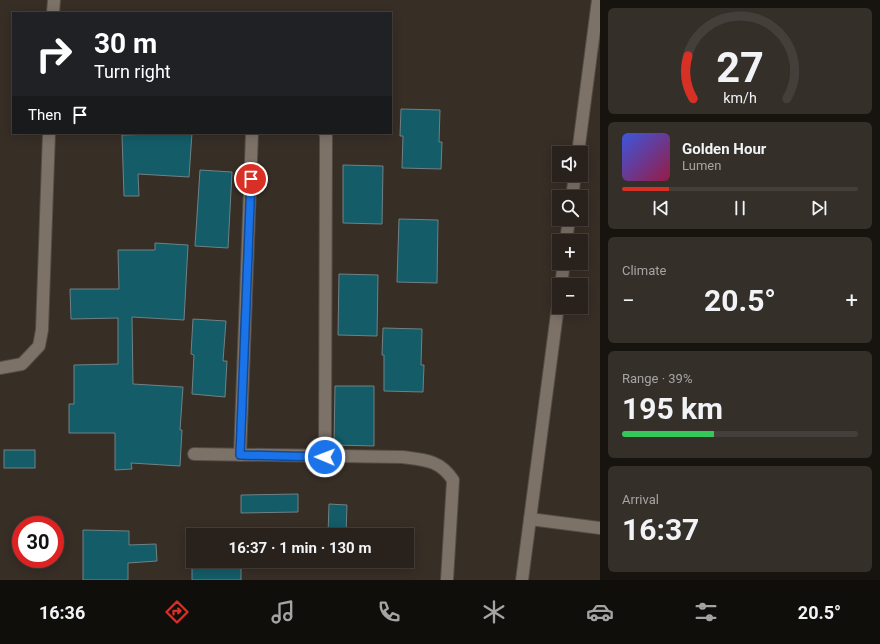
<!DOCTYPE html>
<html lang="en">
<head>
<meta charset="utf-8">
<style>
	body { margin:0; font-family:Roboto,sans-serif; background:#352f29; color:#f1f3f6; height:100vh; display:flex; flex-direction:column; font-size:15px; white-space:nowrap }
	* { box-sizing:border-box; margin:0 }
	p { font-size:13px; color:#a5a4a3 }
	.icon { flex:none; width:22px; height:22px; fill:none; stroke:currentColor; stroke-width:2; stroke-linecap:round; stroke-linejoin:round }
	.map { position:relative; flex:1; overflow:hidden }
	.sheet { display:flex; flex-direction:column; gap:8px; padding:8px; background:#17130f; width:280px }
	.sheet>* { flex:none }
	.banner { position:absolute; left:12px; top:12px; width:380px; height:122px; border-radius:0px; box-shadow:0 2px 10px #0003,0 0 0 1px #453f3b; background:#202124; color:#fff; overflow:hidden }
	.buttons { position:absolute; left:552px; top:146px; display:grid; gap:8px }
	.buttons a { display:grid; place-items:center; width:36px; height:36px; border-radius:0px; background:#29221c; box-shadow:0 2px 10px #0003,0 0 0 1px #453f3b; font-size:20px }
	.speed { position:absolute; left:12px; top:516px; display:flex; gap:8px; font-size:20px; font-weight:700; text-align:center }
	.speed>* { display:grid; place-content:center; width:52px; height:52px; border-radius:50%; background:#29221c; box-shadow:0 2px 10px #0003,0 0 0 1px #453f3b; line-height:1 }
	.speed .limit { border:6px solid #d22; background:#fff; color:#111 }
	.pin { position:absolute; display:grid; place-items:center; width:34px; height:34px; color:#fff; margin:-17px; border:2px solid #fff; border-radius:50%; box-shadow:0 1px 4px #0007 }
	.me { position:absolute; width:44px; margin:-22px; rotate:271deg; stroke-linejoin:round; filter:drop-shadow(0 0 3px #0008) }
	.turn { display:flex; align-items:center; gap:14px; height:84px; padding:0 16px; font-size:18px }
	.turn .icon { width:52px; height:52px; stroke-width:2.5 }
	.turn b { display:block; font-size:28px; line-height:34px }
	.then { display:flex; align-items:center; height:38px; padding:0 16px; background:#0003; gap:8px; font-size:15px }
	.big { font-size:30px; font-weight:700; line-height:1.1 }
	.sheet .tile { flex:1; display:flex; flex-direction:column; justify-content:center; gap:6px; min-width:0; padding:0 14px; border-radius:6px; background:#352f29 }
	.sheet .dial { align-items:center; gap:0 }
	.dial svg { height:104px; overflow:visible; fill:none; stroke:#453f3b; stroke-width:7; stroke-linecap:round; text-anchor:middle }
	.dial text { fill:#f1f3f6; stroke:none }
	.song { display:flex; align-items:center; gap:12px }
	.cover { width:48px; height:48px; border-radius:6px; background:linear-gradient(135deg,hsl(230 70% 55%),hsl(340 70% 35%)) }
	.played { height:4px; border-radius:2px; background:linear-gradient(90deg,#d93025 20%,#453f3b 20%) }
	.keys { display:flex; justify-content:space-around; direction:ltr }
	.heat { display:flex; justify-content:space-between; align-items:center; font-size:22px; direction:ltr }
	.charge { height:6px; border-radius:3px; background:linear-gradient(90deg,#34c759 39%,#453f3b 0) }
	.trip { position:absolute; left:186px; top:528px; width:228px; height:40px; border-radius:0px; background:#29221c; box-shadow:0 2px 10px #0003,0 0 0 1px #453f3b; font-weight:700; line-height:40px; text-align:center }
	.menu { display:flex; height:64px; justify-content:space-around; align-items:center; background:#100e0b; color:#a5a4a3 }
	.menu .icon { width:28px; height:28px }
	.menu .on { color:#d93025 }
	.menu b { font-size:18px; color:#f1f3f6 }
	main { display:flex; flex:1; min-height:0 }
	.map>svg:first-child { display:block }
	.building { fill:#135c68; stroke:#708184 }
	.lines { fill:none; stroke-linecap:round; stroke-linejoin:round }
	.minor-casing { stroke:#544c45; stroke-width:14 }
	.minor { stroke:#7c7268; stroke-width:12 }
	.route-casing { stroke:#114b97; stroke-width:10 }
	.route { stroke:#1a73e8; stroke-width:7 }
</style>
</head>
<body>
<main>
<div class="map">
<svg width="600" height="580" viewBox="0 0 600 580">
	<rect width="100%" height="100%" fill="#372e26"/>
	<g class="building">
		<path d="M 401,109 L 440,110 L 439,142 L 442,142 L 441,169 L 402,168 L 403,136 L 400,136 Z"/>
		<path d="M 158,133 L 192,133 L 189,177 L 138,174 L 139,196 L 124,196 L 122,135 L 158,134 Z"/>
		<path d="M 343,165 L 383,166 L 382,224 L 343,223 Z"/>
		<path d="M 200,170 L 232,172 L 228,248 L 195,246 Z"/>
		<path d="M 399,219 L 438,220 L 437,283 L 397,282 Z"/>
		<path d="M 155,243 L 188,245 L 184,320 L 132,317 L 133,384 L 183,387 L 180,430 L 182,430 L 180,466 L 131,463 L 132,469 L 115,470 L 115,433 L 69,433 L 69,404 L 74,404 L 74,365 L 118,364 L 118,318 L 71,319 L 70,289 L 119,289 L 118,250 L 155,250 Z"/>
		<path d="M 339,274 L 378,275 L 377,336 L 338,335 Z"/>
		<path d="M 193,319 L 226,321 L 223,361 L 227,361 L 225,397 L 192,394 L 194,355 L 191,354 Z"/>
		<path d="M 383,328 L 422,329 L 421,365 L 424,365 L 423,392 L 384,391 L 384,355 L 382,355 Z"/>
		<path d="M 335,386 L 374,386 L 374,446 L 334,445 Z"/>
		<rect x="4" y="450" width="31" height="18"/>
		<path d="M 298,494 L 298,512 L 241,513 L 241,495 Z"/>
		<path d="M 329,504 L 347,505 L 346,535 L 328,535 Z"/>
		<path d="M 83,530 L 129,531 L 129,545 L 156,544 L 157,561 L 128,563 L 128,580 L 83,580 Z"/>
		<path d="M 192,561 L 220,561 L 220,564 L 241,563 L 241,580 L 192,580 Z"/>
	</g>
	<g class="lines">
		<defs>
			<g id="minor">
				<path d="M 53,13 L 54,0"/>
				<path d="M 325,133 L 326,136 L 325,457"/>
				<path d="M 578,153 L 598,0"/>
				<path d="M 572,197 L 575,175"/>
				<path d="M 566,241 L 569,219"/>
				<path d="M 561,285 L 564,263"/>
				<path d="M 0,368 L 22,364 L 39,346 L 42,330 L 49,133"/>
				<path d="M 194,454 L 402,457 C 425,460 440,460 453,480 L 447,580"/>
				<path d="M 240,455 L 252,133"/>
				<path d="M 530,519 L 600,528"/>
				<path d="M 522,580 L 559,298"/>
			</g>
		</defs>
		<use href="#minor" class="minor-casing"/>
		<use href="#minor" class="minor"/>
	</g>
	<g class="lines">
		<defs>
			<path id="route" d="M 251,179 L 240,455 L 325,457"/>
		</defs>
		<use href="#route" class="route-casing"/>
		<use href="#route" class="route"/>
	</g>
</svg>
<div class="buttons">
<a><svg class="icon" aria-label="sound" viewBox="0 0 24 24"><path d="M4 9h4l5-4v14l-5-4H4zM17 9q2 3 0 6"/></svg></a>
<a><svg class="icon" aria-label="search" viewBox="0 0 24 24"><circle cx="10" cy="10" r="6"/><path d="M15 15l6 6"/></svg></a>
<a>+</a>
<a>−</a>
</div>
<div class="speed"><div class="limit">30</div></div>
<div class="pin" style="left:251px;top:179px;background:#d93025"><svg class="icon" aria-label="arrive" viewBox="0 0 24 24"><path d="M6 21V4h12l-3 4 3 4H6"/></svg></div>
<svg class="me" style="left:325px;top:457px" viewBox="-20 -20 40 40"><circle r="17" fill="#1a73e8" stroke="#fff" stroke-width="3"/><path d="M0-11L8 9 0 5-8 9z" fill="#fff"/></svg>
<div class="trip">16:37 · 1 min · 130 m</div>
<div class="banner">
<div class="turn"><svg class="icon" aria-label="right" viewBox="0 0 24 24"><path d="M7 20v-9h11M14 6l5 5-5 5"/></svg><div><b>30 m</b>Turn right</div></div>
<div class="then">Then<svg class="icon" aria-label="arrive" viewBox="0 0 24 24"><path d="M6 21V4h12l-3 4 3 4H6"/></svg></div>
</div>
</div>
<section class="sheet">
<div class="tile dial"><svg viewBox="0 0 100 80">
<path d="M14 69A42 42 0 1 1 86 69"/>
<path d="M14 69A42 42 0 0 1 10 36" stroke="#d93025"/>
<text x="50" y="56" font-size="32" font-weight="700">27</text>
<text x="50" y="72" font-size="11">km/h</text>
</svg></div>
<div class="tile">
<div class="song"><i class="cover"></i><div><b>Golden Hour</b><p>Lumen</p></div></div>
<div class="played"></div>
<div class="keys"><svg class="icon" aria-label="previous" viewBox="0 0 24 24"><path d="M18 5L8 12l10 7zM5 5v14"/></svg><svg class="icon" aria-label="pause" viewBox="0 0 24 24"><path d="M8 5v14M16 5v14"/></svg><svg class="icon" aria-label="next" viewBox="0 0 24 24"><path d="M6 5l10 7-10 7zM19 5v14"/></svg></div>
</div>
<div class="tile"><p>Climate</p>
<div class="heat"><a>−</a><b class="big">20.5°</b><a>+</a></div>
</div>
<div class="tile"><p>Range · 39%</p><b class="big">195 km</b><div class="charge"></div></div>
<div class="tile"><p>Arrival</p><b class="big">16:37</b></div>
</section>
</main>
<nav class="menu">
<b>16:36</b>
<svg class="icon on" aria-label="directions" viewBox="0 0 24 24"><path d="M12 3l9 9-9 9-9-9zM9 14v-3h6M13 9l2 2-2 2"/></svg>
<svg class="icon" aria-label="music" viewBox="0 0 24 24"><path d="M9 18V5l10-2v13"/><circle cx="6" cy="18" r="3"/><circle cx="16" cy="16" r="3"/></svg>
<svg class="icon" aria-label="phone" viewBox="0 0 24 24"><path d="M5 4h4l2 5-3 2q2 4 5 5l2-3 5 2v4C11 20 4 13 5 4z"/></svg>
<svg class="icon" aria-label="climate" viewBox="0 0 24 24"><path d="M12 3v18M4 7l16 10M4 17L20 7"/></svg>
<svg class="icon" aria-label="car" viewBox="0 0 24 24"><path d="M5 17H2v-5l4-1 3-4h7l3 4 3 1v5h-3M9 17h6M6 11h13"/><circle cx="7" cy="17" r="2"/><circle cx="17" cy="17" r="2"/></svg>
<svg class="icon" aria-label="filters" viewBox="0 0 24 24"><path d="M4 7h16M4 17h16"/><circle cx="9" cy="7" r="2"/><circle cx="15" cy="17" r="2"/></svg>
<b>20.5°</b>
</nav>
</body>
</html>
